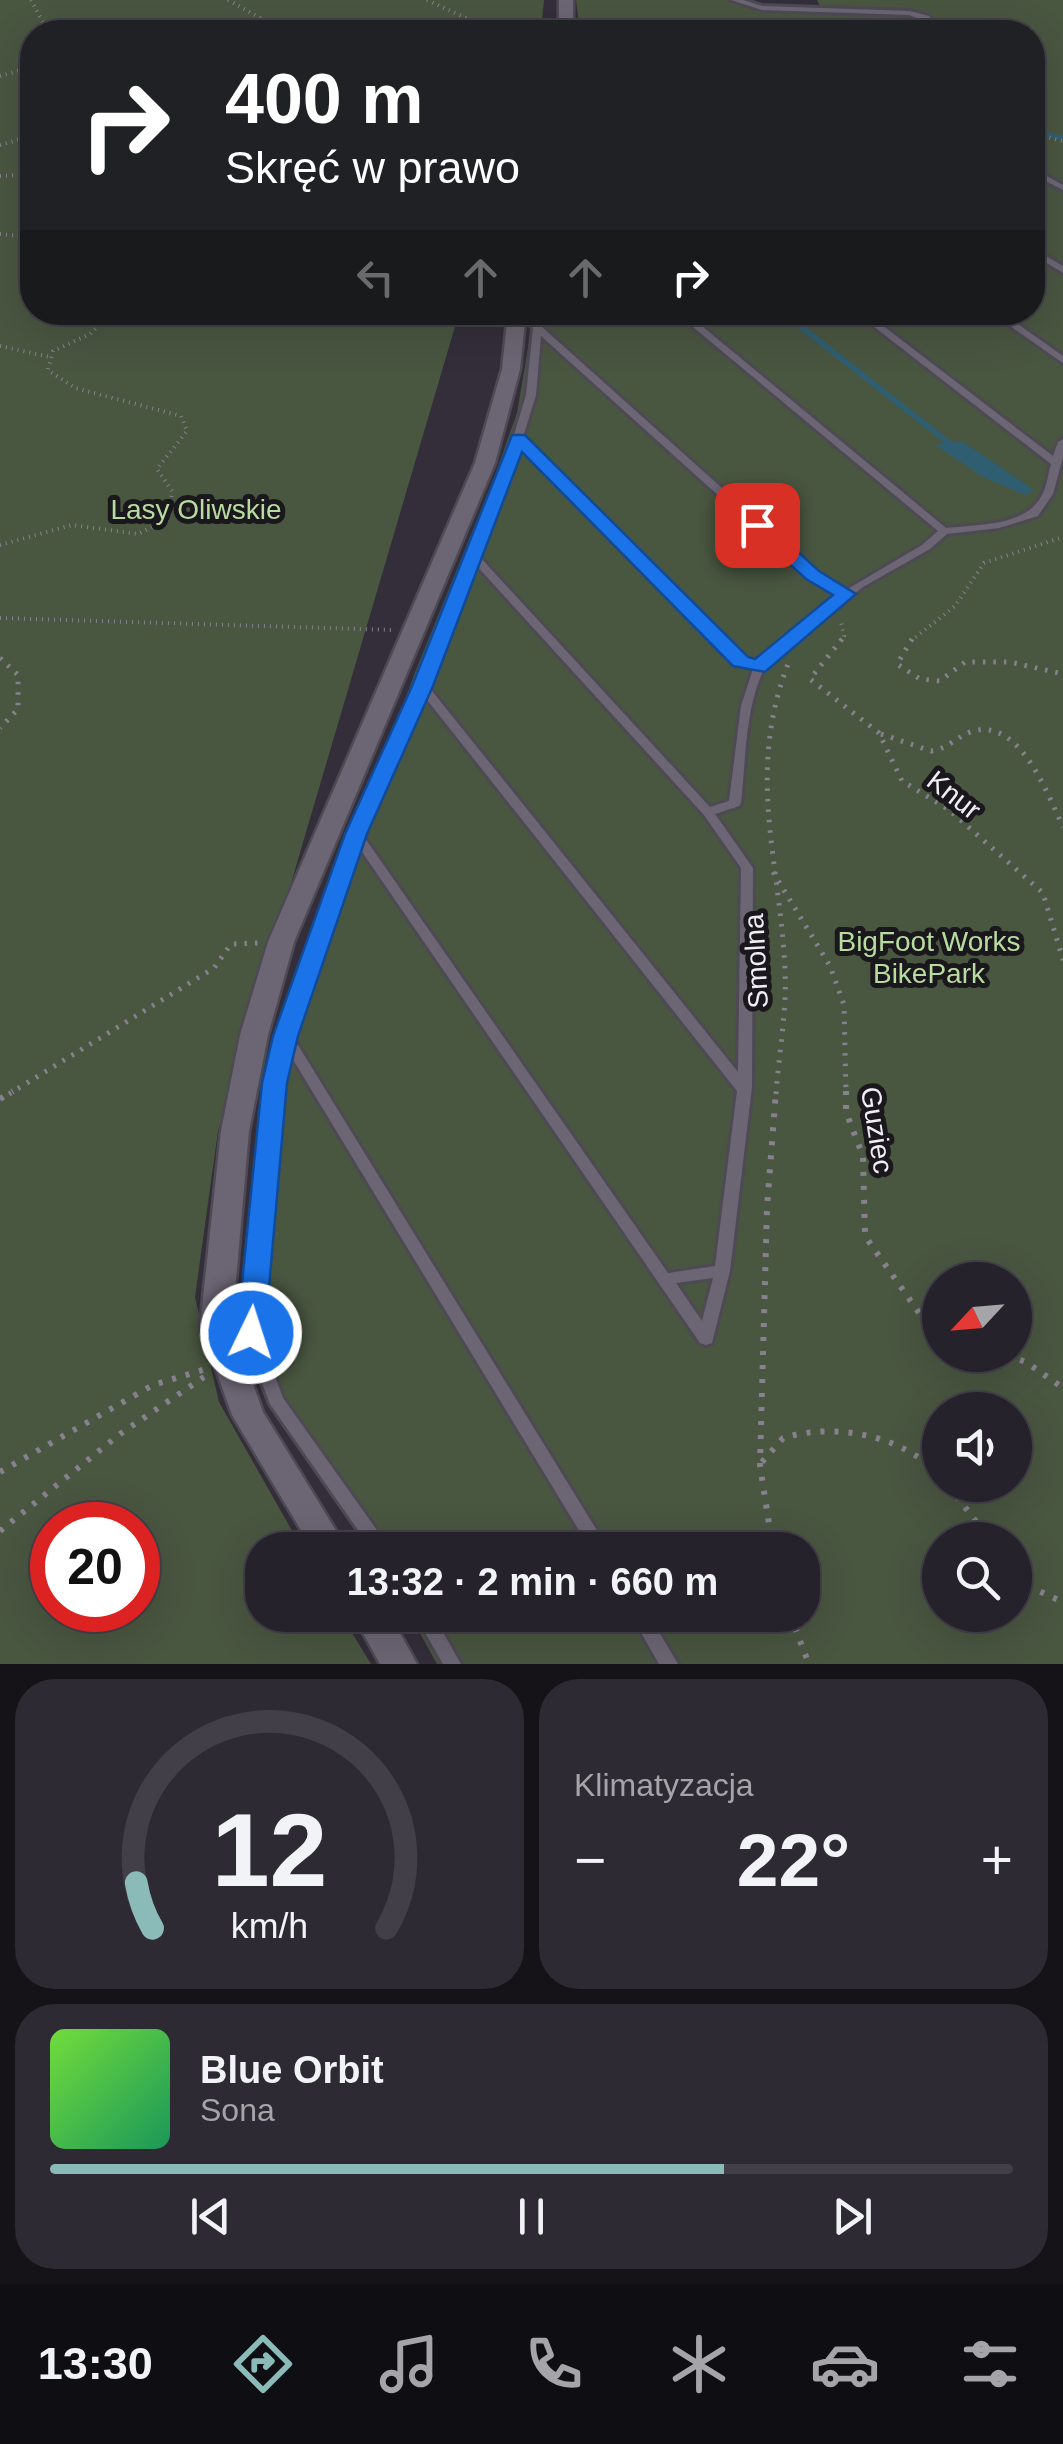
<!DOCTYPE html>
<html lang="pl">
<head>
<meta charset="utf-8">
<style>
	body { margin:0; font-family:Arial,sans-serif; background:#2e2a34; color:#f1f3f6; height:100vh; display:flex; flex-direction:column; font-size:38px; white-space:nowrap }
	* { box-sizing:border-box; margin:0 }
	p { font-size:32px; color:#a4a4a9 }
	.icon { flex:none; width:55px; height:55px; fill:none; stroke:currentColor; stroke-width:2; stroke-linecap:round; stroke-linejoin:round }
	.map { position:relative; height:1664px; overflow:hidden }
	.details { display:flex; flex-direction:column; gap:15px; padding:15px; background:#151318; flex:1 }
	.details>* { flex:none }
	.hud { position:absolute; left:20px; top:20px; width:1025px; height:305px; border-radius:40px; box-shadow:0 10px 40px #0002,0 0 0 2px #423f48; background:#202124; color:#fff; overflow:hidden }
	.needle { width:65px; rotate:244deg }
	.controls { position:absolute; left:922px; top:1262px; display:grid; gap:20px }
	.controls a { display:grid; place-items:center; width:110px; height:110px; border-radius:50%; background:#26222c; box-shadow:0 10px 40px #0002,0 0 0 2px #423f48; font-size:50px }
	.speed { position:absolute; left:30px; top:1502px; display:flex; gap:20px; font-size:50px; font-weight:700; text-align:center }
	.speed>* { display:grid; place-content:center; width:130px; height:130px; border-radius:50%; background:#26222c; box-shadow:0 10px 40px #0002,0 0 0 2px #423f48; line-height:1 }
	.speed .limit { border:15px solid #d22; background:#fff; color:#111 }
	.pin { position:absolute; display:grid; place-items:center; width:85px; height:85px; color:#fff; margin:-42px; border-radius:20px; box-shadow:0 5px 15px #0006 }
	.me { position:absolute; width:110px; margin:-55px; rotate:4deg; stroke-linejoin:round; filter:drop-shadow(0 0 8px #0008) }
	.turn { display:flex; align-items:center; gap:35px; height:210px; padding:0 40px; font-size:45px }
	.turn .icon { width:130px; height:130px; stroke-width:2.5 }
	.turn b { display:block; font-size:70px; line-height:85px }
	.lanes { display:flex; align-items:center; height:95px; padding:0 40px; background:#0003; justify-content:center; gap:50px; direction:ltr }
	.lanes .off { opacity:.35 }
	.big { font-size:75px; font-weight:700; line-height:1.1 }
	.details .card { flex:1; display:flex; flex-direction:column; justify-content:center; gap:15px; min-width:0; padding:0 35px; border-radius:40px; background:#2e2a34 }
	.details .dial { align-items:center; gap:0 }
	.dial svg { height:260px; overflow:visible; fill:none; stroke:#423f48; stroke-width:7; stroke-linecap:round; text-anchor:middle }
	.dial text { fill:#f1f3f6; stroke:none }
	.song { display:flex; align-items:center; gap:30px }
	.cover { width:120px; height:120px; border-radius:15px; background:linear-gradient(135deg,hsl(100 70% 55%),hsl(150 70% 35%)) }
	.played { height:10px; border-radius:5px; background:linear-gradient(90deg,#8bbbb9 70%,#423f48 70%) }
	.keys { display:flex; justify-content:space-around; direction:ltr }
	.heat { display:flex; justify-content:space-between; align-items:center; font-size:55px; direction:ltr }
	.details .tiles { flex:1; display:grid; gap:15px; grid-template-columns:1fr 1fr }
	.card:last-child { grid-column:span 2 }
	.trip { position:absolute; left:245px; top:1532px; width:575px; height:100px; border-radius:40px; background:#26222c; box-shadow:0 10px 40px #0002,0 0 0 2px #423f48; font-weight:700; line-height:100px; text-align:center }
	.menu { display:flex; height:160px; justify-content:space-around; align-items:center; background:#0f0e12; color:#a4a4a9 }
	.menu .icon { width:70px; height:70px }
	.menu .selected { color:#8bbbb9 }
	.menu b { font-size:45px; color:#f1f3f6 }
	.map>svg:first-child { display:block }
	.green { fill:#495640; fill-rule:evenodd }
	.water { fill:#2f5e71 }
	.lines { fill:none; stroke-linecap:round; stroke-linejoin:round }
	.stream-far1 { stroke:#2f5e71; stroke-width:5 }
	.stream { stroke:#2f5e71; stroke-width:6 }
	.lane-casing { stroke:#4e4a54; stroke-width:6 }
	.street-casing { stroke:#4e4a54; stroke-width:5 }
	.path-far2 { stroke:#86818c; stroke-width:4; stroke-dasharray:1 5; stroke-linecap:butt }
	.path-far1 { stroke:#86818c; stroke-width:5; stroke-dasharray:2.5 8; stroke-linecap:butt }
	.path { stroke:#86818c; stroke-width:6; stroke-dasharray:4 10; stroke-linecap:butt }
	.lane { fill:#6c6674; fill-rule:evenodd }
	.street { fill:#6c6674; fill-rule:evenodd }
	.route { fill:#1a73e8; stroke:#114b97; stroke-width:2.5 }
	.labels { text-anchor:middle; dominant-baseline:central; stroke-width:10; stroke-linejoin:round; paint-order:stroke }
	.park-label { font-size:28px; fill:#b8dc9f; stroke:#1a171d }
	.street-label { font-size:28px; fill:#f1edf6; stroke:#1a171d }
</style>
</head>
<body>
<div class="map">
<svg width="1063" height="1664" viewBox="0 0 1063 1664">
	<rect width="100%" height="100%" fill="#332e3a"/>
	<g class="green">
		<path d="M 0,0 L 544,0 L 541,32 L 32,32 L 32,312 L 459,313 L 218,1131 L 195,1297 L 219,1402 L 303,1550 L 262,1550 L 262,1615 L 341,1615 L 371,1664 L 0,1664 ZM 52,1525 L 138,1525 L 138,1610 L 52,1610 Z"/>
		<path d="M 576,0 L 741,0 L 766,7 L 821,8 L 817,0 L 1063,0 L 1063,1664 L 437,1664 L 410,1615 L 802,1615 L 802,1550 L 370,1550 L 269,1406 L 241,1328 L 251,1211 L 287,1017 L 416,670 L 494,478 L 517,413 L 534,313 L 1032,312 L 1032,32 L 580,32 ZM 940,1280 L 1015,1280 L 1015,1355 L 940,1355 ZM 940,1410 L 1015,1410 L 1015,1485 L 940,1485 ZM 940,1540 L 1015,1540 L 1015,1615 L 940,1615 Z"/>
	</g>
	<path class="water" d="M 962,441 L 1034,490 L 1025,495 L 983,477 L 935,445 Z"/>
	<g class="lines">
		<path class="stream-far1" d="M 1032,131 L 1063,138"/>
		<path class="stream" d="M 782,312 L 953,446"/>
		<defs>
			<g id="lane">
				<path d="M 731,0 L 743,0 L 762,6 L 910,11 L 929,16 L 940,32 L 933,32 L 923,20 L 909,15 L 762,10 Z"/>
				<path d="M 1032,168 L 1063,185 L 1063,190 L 1032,174 Z"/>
				<path d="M 1032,248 L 1063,266 L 1063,273 L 1032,254 Z"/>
				<path d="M 534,312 L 543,312 L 542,327 L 817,573 L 846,590 L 922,545 L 938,531 L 675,312 L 685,312 L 946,528 C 977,524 1026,527 1042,495 C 1047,486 1048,474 1051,464 L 855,312 L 865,312 L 1053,456 L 1058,442 L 1063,439 L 1063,457 L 1053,494 L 1038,516 L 999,528 L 947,534 L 930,549 L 863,587 L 768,662 C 745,700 746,759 741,803 L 739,806 L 715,814 L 753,868 L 752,1087 L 730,1271 L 712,1343 L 706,1345 L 700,1343 L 358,846 L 299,1014 L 293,1037 L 609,1550 L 591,1550 L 289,1053 L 281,1083 L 259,1333 L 283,1398 L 391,1550 L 372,1550 L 270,1404 L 243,1333 L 267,1083 L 285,1014 L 350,834 L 416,686 L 513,438 L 526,395 L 533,328 L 531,326 ZM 541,336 L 809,577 L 840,595 L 760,658 L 757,663 L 745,659 L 523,437 L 536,395 ZM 520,446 L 737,663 L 753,669 L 741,706 L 729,801 L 710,807 L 478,555 ZM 475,564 L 704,815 L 741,868 L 738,1072 L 428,686 ZM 424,696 L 737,1091 L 715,1266 L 668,1273 L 362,834 ZM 713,1278 L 702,1321 L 676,1283 Z"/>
				<path d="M 990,312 L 1001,312 L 1063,356 L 1063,363 Z"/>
				<path d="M 415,1615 L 433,1615 L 461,1664 L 443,1664 Z"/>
				<path d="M 631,1615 L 649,1615 L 678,1664 L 659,1664 Z"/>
			</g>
			<g id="street">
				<rect x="559" y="0" width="14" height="32"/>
				<path d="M 508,312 L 526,312 L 520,369 L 495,463 L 294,942 L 268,1035 L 249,1131 L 232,1326 L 263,1412 L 348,1550 L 313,1550 L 232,1415 L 200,1326 L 221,1131 L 240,1035 L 268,942 L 475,463 L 502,369 Z"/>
				<path d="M 353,1615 L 390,1615 L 417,1664 L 380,1664 Z"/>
			</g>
		</defs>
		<use href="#lane" class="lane-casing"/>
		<use href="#street" class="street-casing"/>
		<g class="path-far2">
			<path d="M 31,0 L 48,32"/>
			<path d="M 228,0 L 262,19 L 261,32"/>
			<path d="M 427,0 L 496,32"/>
			<path d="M 0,76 L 32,67"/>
			<path d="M 1032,133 L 1063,141"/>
			<path d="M 0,145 L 32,136"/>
			<path d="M 0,176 L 32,174"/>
			<path d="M 0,234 L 32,237"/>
			<path d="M 0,346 L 50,357"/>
			<path d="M 0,545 L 72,525 L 138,534 L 169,519 L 172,491 L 157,469 L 187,431 L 181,416 L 75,388 L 48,370 L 53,351 L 90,334 L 113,312"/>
			<path d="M 0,618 L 392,630"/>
			<path d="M 840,641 L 844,636 L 841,621"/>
			<path d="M 911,641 L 955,606 L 984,563 L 1060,538"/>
		</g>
		<g class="path-far1">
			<path d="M 842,639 L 810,679 L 879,733 L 902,781 L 948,809 L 1043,893 L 1063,960"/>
			<path d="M 912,639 L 897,664 L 920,679 L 940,681 L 965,662 L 1010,662 L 1063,674"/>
			<path d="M 0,658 L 18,675 L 18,709 L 0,728"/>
			<path d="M 881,734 L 931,751 C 948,749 957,736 973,731 C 1020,718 1048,795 1063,827"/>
			<path d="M 773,872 L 830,966 L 844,1005 L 846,1094"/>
			<path d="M 9,1094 L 214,968 L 231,944 L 258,943"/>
			<path d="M 776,1094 C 779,1053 787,1010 785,970 C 780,860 746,774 788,664"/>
		</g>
		<g class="path">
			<path d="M 846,1091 L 846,1112 L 863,1156 L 865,1236 L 924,1320 L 940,1327"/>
			<path d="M 0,1099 L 13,1091"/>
			<path d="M 1007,1355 L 1026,1362 L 1063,1388"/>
			<path d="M 762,1462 L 783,1438 C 835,1422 903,1435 940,1476"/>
			<path d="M 0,1472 L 153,1385 L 206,1369"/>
			<path d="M 948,1485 L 990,1540"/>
			<path d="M 0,1531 L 120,1434 L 204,1377"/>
			<path d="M 773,1550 L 760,1465 L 767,1207 L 776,1091"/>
			<path d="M 1015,1580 L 1063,1602"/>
			<path d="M 790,1615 L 809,1664"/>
		</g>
		<use href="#lane" class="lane"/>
		<use href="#street" class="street"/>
	</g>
	<path class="route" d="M 512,435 L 525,435 L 748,657 L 755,659 L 833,595 L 806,579 L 751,529 L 751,521 L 764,521 L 819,571 L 856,594 L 765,672 L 733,666 L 522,452 L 433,686 L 367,834 L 298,1036 L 287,1083 L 265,1333 L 261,1341 L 241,1341 L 237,1333 L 262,1083 L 273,1036 L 345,834 L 412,686 Z"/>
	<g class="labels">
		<g class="park-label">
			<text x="196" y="509">Lasy Oliwskie</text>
			<text x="929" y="941">BigFoot Works<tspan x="929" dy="32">BikePark</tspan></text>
		</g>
		<g class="street-label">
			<text transform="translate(954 795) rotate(38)">Knur</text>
			<text transform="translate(756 961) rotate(-93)">Smolna</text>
			<text transform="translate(877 1130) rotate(81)">Guziec</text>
		</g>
	</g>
</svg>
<div class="controls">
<a><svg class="needle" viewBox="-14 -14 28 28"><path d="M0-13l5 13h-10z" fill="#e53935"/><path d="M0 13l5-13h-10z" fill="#a4a4a9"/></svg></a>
<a><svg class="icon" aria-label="sound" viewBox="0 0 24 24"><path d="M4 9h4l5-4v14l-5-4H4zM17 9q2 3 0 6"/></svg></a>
<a><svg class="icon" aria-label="search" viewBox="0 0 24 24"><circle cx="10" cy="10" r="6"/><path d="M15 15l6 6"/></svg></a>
</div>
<div class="speed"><div class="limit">20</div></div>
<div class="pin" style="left:757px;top:525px;background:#d93025"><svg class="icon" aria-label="arrive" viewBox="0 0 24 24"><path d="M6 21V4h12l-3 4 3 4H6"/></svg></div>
<svg class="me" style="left:251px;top:1333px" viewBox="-20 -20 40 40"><circle r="17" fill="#1a73e8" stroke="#fff" stroke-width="3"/><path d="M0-11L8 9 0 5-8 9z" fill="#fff"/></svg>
<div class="trip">13:32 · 2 min · 660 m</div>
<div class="hud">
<div class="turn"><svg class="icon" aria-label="right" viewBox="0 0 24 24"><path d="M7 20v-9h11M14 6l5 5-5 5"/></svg><div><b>400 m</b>Skręć w prawo</div></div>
<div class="lanes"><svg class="icon off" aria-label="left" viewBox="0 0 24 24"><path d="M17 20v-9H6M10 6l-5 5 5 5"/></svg><svg class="icon off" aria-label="ahead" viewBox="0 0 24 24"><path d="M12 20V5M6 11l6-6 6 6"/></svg><svg class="icon off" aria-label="ahead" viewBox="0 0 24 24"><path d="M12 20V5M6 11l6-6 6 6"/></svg><svg class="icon" aria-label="right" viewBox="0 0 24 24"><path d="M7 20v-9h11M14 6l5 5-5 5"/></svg></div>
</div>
</div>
<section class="details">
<div class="tiles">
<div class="card dial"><svg viewBox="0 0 100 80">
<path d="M14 69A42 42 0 1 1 86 69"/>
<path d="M14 69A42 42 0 0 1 9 55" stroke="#8bbbb9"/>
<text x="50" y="56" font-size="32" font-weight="700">12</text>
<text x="50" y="72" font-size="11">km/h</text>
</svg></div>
<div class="card"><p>Klimatyzacja</p>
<div class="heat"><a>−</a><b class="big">22°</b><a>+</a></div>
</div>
<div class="card">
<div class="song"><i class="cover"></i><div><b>Blue Orbit</b><p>Sona</p></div></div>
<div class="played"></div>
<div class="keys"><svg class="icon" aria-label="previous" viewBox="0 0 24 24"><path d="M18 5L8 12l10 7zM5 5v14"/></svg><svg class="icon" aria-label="pause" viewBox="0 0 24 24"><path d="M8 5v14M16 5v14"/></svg><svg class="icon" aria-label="next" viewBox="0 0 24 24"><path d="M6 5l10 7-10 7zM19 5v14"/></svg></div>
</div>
</div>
</section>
<nav class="menu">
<b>13:30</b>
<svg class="icon selected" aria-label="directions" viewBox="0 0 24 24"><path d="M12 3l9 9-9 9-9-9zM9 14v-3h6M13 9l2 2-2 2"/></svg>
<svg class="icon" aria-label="music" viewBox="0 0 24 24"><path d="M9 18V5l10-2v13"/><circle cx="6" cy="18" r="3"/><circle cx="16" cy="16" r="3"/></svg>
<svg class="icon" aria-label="phone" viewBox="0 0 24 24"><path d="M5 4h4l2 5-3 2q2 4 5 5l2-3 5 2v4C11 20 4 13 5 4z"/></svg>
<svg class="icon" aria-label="climate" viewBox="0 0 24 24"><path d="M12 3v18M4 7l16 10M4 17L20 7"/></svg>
<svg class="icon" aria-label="car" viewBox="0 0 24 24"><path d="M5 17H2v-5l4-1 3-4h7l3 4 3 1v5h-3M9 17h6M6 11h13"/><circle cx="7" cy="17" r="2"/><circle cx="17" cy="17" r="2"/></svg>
<svg class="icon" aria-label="filters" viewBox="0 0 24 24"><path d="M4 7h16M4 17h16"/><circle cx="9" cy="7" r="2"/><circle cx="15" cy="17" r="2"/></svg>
</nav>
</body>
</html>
